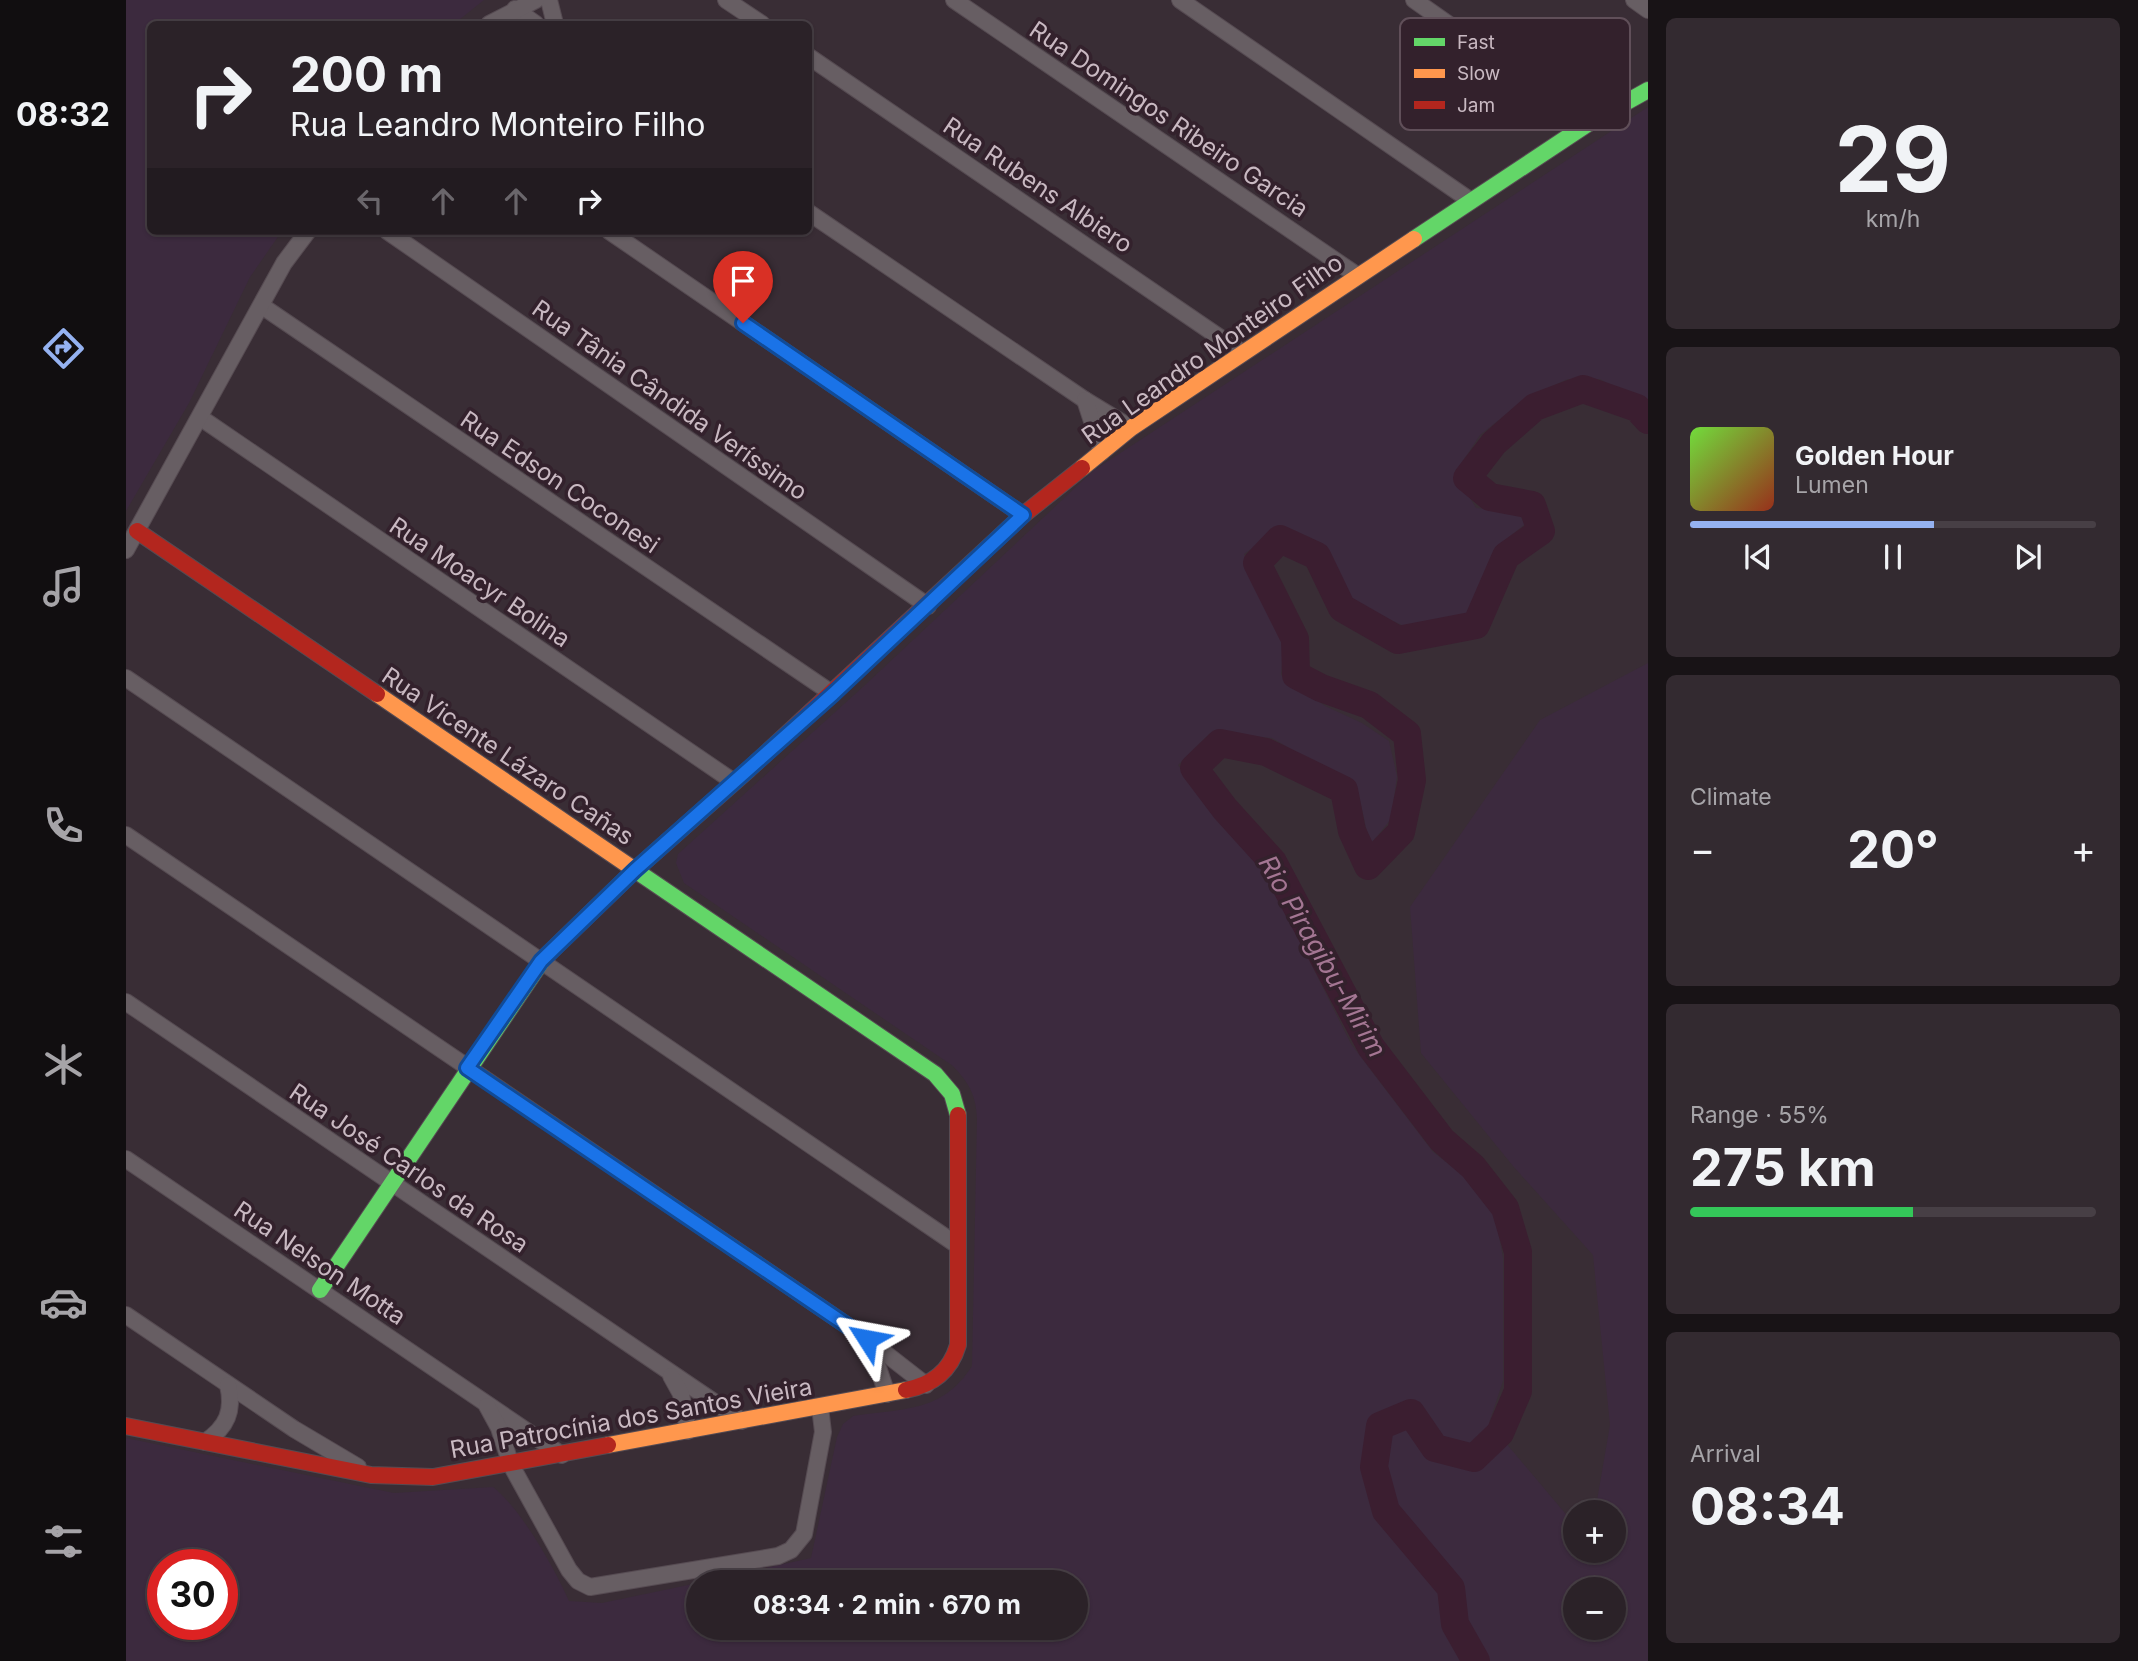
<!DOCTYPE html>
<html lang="en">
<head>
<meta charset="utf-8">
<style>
	body { margin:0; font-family:Inter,sans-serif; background:#332a30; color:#f1f3f6; height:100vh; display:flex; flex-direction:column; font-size:26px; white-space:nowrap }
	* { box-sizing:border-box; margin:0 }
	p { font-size:23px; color:#a6a4a8 }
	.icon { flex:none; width:38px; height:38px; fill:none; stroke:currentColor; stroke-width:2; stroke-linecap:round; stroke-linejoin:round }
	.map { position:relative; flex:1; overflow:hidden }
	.details { display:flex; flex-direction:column; gap:18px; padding:18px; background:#181316; width:490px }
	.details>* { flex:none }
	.hud { position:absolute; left:21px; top:21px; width:665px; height:214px; border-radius:10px; box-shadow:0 2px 5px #0004,0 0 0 2px #473f45; background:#2b2228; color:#f1f3f6; overflow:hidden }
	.tools { position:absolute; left:1437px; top:1500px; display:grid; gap:14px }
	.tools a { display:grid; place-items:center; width:63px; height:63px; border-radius:50%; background:#2b2228; box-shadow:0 2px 5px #0004,0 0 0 2px #473f45; font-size:35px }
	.speed { position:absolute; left:21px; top:1549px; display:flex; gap:14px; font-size:35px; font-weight:700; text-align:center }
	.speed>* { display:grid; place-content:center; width:91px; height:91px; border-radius:50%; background:#2b2228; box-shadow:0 2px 5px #0004,0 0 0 2px #473f45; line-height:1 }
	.speed .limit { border:10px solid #d22; background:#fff; color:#111 }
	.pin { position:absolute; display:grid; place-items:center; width:60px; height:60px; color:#fff; margin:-72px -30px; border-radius:50% 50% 50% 0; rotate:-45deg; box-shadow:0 0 7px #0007 }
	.pin .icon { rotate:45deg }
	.me { position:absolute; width:77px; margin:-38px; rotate:304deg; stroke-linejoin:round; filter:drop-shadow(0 0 5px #0008) }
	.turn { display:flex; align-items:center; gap:24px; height:147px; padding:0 28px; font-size:32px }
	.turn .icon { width:91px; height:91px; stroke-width:2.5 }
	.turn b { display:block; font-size:49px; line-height:60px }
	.lanes { display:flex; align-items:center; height:66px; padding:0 28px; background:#0003; justify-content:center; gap:35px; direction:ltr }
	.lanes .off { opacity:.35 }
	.big { font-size:52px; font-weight:700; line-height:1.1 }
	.details .widget { flex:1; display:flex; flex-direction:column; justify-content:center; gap:10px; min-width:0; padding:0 24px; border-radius:10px; background:#332a30 }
	.details .dial { align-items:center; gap:0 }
	.dial b { font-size:91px; line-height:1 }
	.song { display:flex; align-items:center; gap:21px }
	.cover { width:84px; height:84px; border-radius:10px; background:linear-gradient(135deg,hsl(100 70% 55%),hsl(10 70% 35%)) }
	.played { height:7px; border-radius:4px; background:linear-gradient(90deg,#95b2f1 60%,#473f45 60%) }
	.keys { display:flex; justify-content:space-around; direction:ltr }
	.heat { display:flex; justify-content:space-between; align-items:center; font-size:38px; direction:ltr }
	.charge { height:10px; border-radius:5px; background:linear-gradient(90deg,#34c759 55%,#473f45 0) }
	.trip { position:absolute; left:560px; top:1570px; width:402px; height:70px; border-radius:35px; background:#2b2228; box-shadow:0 2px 5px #0004,0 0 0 2px #473f45; font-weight:700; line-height:70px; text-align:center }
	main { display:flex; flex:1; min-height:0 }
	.tabs { display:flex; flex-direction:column; width:126px; justify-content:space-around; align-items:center; background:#110e10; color:#a6a4a8 }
	.tabs .icon { width:49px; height:49px }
	.tabs .active { color:#95b2f1 }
	.tabs b { font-size:32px; color:#f1f3f6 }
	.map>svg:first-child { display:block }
	.green { fill:#3c2a3e; fill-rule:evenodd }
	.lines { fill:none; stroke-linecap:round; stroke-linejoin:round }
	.river { stroke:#3b1e30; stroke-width:28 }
	.street-casing { stroke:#564b52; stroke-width:18 }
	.fast-casing { stroke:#564b52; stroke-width:18 }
	.slow-casing { stroke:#564b52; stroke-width:18 }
	.jam-casing { stroke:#564b52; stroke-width:18 }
	.street { stroke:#675e63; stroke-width:16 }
	.fast { stroke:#63d668; stroke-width:16 }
	.slow { stroke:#ff974d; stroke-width:16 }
	.jam { stroke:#b3261e; stroke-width:16 }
	.route-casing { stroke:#114b97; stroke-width:18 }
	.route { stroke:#1a73e8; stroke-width:12 }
	.labels { text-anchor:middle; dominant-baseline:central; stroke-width:7; stroke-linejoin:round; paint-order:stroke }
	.street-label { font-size:24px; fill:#c9b9c2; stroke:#33212c }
	.water-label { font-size:26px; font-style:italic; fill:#a47693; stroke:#33212c }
	.key { fill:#33212c; stroke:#604f59; stroke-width:2 }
	.key-label { font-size:19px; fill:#c9b9c2 }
</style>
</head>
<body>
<main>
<nav class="tabs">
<b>08:32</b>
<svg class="icon active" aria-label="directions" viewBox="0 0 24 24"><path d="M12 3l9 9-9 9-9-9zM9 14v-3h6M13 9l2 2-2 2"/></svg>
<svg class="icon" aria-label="music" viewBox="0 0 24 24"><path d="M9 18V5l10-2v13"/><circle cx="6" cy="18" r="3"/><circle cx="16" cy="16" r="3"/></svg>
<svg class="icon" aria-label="phone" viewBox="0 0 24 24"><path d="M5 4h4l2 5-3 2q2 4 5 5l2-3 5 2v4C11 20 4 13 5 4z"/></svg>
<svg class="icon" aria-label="climate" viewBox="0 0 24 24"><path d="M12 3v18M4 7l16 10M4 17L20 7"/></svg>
<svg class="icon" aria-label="car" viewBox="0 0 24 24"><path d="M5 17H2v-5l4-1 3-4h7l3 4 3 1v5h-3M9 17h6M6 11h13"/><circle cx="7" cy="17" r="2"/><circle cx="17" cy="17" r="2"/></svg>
<svg class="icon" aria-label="filters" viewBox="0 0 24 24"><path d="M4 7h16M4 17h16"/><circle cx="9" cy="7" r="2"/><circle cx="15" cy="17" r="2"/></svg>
</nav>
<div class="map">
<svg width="1522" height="1661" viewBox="0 0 1522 1661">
	<rect width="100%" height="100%" fill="#392d35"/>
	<g class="green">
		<path d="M 0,0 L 358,0 L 328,24 L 24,24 L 24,231 L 156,231 L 124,277 L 63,403 L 0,511 Z"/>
		<path d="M 1522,107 L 1522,408 L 1474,379 L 1442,379 L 1402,397 L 1354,435 L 1329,473 L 1350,508 L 1391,511 L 1399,524 L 1371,547 L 1343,614 L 1278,626 L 1225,602 L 1195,547 L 1156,527 L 1118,554 L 1158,642 L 1155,675 L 1199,706 L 1236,723 L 1263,741 L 1271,776 L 1265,819 L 1244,845 L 1231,788 L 1146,738 L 1084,733 L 1052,765 L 1105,836 L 1137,868 L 1225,1044 L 1307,1152 L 1344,1180 L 1369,1215 L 1377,1258 L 1377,1381 L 1363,1423 L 1449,1525 L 1449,1550 L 1488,1550 L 1488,1512 L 1469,1512 L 1484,1425 L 1467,1255 L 1387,1166 L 1295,1053 L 1284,907 L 1414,720 L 1522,663 L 1522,1661 L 0,1661 L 0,1438 L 268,1493 L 367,1487 C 395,1509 428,1567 443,1601 L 476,1603 L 572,1583 L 572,1628 L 950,1628 L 950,1582 L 575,1582 L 685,1558 L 711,1437 L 717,1424 L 727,1416 C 778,1408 816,1413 846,1366 L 851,1119 C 850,1095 843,1083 827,1066 L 558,883 L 550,863 L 552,854 L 738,686 L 967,471 ZM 37,1564 L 96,1564 L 96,1624 L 37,1624 ZM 1449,1589 L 1488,1589 L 1488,1628 L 1449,1628 Z"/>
	</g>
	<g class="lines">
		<path class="river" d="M 1350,1661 L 1329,1624 L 1325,1588 L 1260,1511 L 1248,1467 L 1254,1426 L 1285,1413 L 1309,1448 L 1348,1458 L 1374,1433 L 1392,1391 L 1392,1252 L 1379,1208 L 1347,1167 L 1316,1140 L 1245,1047 L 1147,862 L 1099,809 L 1068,768 L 1094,743 L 1140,752 L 1218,790 L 1226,831 L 1242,866 L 1275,832 L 1286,780 L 1281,734 L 1243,705 L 1195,688 L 1170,675 L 1169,639 L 1131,563 L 1154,539 L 1191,556 L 1216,608 L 1272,640 L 1350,625 L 1380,556 L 1415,531 L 1406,505 L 1364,497 L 1341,478 L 1368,443 L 1409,407 L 1457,389 L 1511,408 L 1522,420"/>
		<defs>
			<g id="street">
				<path d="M 423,0 L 429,24"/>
				<path d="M 600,0 L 636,24"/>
				<path d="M 828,0 L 1232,276"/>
				<path d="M 1054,0 L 1345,201"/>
				<path d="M 1288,0 L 1463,123"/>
				<path d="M 1508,0 L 1522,10"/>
				<path d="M 389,9 L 410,24"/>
				<path d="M 363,24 L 410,0"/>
				<path d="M 682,56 L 1115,352"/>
				<path d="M 682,212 L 959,400 L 1005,428"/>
				<path d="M 261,231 L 802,606"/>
				<path d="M 483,231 L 897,515"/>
				<path d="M 136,306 L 707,694"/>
				<path d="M 959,400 L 976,452"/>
				<path d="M 75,418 L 608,782"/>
				<path d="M 0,550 L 158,263 L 182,231"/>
				<path d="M 0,678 L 831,1245"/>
				<path d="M 0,835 L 741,1339 L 800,1385"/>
				<path d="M 0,1002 L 616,1421"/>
				<path d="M 0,1159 L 436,1455"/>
				<path d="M 0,1315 L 168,1429 L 232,1467"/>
				<path d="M 744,1344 L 761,1394"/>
				<path d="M 545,1376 L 555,1394 L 562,1431"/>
				<path d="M 361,1406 L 373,1428 L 385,1465 L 443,1570 L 452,1581 L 464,1587 L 652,1556 L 665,1550 L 678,1534 L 697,1432 L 694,1407"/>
				<path d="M 79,1442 C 101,1427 108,1411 102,1385"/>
			</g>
			<g id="fast">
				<path d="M 1288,239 L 1463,123 L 1522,90"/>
				<path d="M 506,868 L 809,1074 L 826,1094 L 832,1115"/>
				<path d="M 194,1290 L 418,958"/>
			</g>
			<g id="slow">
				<path d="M 956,468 L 1005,428 L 1288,239"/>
				<path d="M 251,694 L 506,868"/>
				<path d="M 418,958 L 509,870 L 622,770"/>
				<path d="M 482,1445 L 780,1390"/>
			</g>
			<g id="jam">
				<path d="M 11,531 L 251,694"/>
				<path d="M 622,770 L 897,515 L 956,468"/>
				<path d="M 780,1390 C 806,1385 824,1372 832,1345 L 832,1115"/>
				<path d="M 0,1426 L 245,1475 L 307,1477 L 482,1445"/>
			</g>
		</defs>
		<use href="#street" class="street-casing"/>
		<use href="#fast" class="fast-casing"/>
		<use href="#slow" class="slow-casing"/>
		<use href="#jam" class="jam-casing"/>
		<use href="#street" class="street"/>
		<use href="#fast" class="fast"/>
		<use href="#slow" class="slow"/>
		<use href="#jam" class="jam"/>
	</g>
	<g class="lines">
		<defs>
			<path id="route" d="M 617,323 L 897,515 L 707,694 L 509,870 L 415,961 L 341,1068 L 741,1339"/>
		</defs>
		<use href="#route" class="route-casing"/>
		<use href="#route" class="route"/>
	</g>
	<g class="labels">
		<g class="street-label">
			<text transform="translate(1043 119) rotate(34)">Rua Domingos Ribeiro Garcia</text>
			<text transform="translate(912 185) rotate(34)">Rua Rubens Albiero</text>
			<text transform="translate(1086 349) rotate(-35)">Rua Leandro Monteiro Filho</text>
			<text transform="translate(544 400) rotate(35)">Rua Tânia Cândida Veríssimo</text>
			<text transform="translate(434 482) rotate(34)">Rua Edson Coconesi</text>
			<text transform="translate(354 582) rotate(34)">Rua Moacyr Bolina</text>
			<text transform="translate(382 756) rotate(34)">Rua Vicente Lázaro Cañas</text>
			<text transform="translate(283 1168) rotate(34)">Rua José Carlos da Rosa</text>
			<text transform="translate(194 1263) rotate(34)">Rua Nelson Motta</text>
			<text transform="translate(505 1418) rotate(-10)">Rua Patrocínia dos Santos Vieira</text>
		</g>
		<g class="water-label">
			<text transform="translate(1197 956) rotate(60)">Rio Piragibu-Mirim</text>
		</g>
	</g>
	<rect x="1274" y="18" width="230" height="112" rx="10" class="key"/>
	<rect x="1288" y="38" width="31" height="8" fill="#63d668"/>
	<rect x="1288" y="69" width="31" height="9" fill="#ff974d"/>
	<rect x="1288" y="101" width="31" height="8" fill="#b3261e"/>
	<g class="key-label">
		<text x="1331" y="49">Fast</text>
		<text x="1331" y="80">Slow</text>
		<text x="1331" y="112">Jam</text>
	</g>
</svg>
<div class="tools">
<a>+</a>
<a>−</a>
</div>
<div class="speed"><div class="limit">30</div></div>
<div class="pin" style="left:617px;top:323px;background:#d93025"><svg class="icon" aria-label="arrive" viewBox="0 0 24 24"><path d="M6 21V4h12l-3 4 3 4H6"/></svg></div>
<svg class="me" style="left:741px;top:1339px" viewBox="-20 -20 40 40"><path d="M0-17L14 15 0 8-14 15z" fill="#1a73e8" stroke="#fff" stroke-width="4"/></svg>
<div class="trip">08:34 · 2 min · 670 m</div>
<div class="hud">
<div class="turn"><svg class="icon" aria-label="right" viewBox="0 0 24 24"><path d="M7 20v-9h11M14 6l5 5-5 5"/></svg><div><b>200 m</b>Rua Leandro Monteiro Filho</div></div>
<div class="lanes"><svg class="icon off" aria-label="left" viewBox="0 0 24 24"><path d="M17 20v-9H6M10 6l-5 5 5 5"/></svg><svg class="icon off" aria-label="ahead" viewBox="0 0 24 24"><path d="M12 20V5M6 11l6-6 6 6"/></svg><svg class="icon off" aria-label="ahead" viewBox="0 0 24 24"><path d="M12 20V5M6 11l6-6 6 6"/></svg><svg class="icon" aria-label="right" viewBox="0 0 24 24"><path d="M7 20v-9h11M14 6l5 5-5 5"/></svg></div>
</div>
</div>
<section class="details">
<div class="widget dial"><b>29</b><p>km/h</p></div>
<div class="widget">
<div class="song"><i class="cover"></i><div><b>Golden Hour</b><p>Lumen</p></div></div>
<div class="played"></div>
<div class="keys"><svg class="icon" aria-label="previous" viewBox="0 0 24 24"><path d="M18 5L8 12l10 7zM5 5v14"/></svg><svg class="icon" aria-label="pause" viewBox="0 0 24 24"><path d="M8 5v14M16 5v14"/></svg><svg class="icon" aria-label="next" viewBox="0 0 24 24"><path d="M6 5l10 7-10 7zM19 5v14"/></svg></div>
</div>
<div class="widget"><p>Climate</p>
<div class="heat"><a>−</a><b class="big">20°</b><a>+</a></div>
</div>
<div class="widget"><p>Range · 55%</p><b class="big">275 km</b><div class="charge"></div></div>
<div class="widget"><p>Arrival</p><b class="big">08:34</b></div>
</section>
</main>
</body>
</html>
